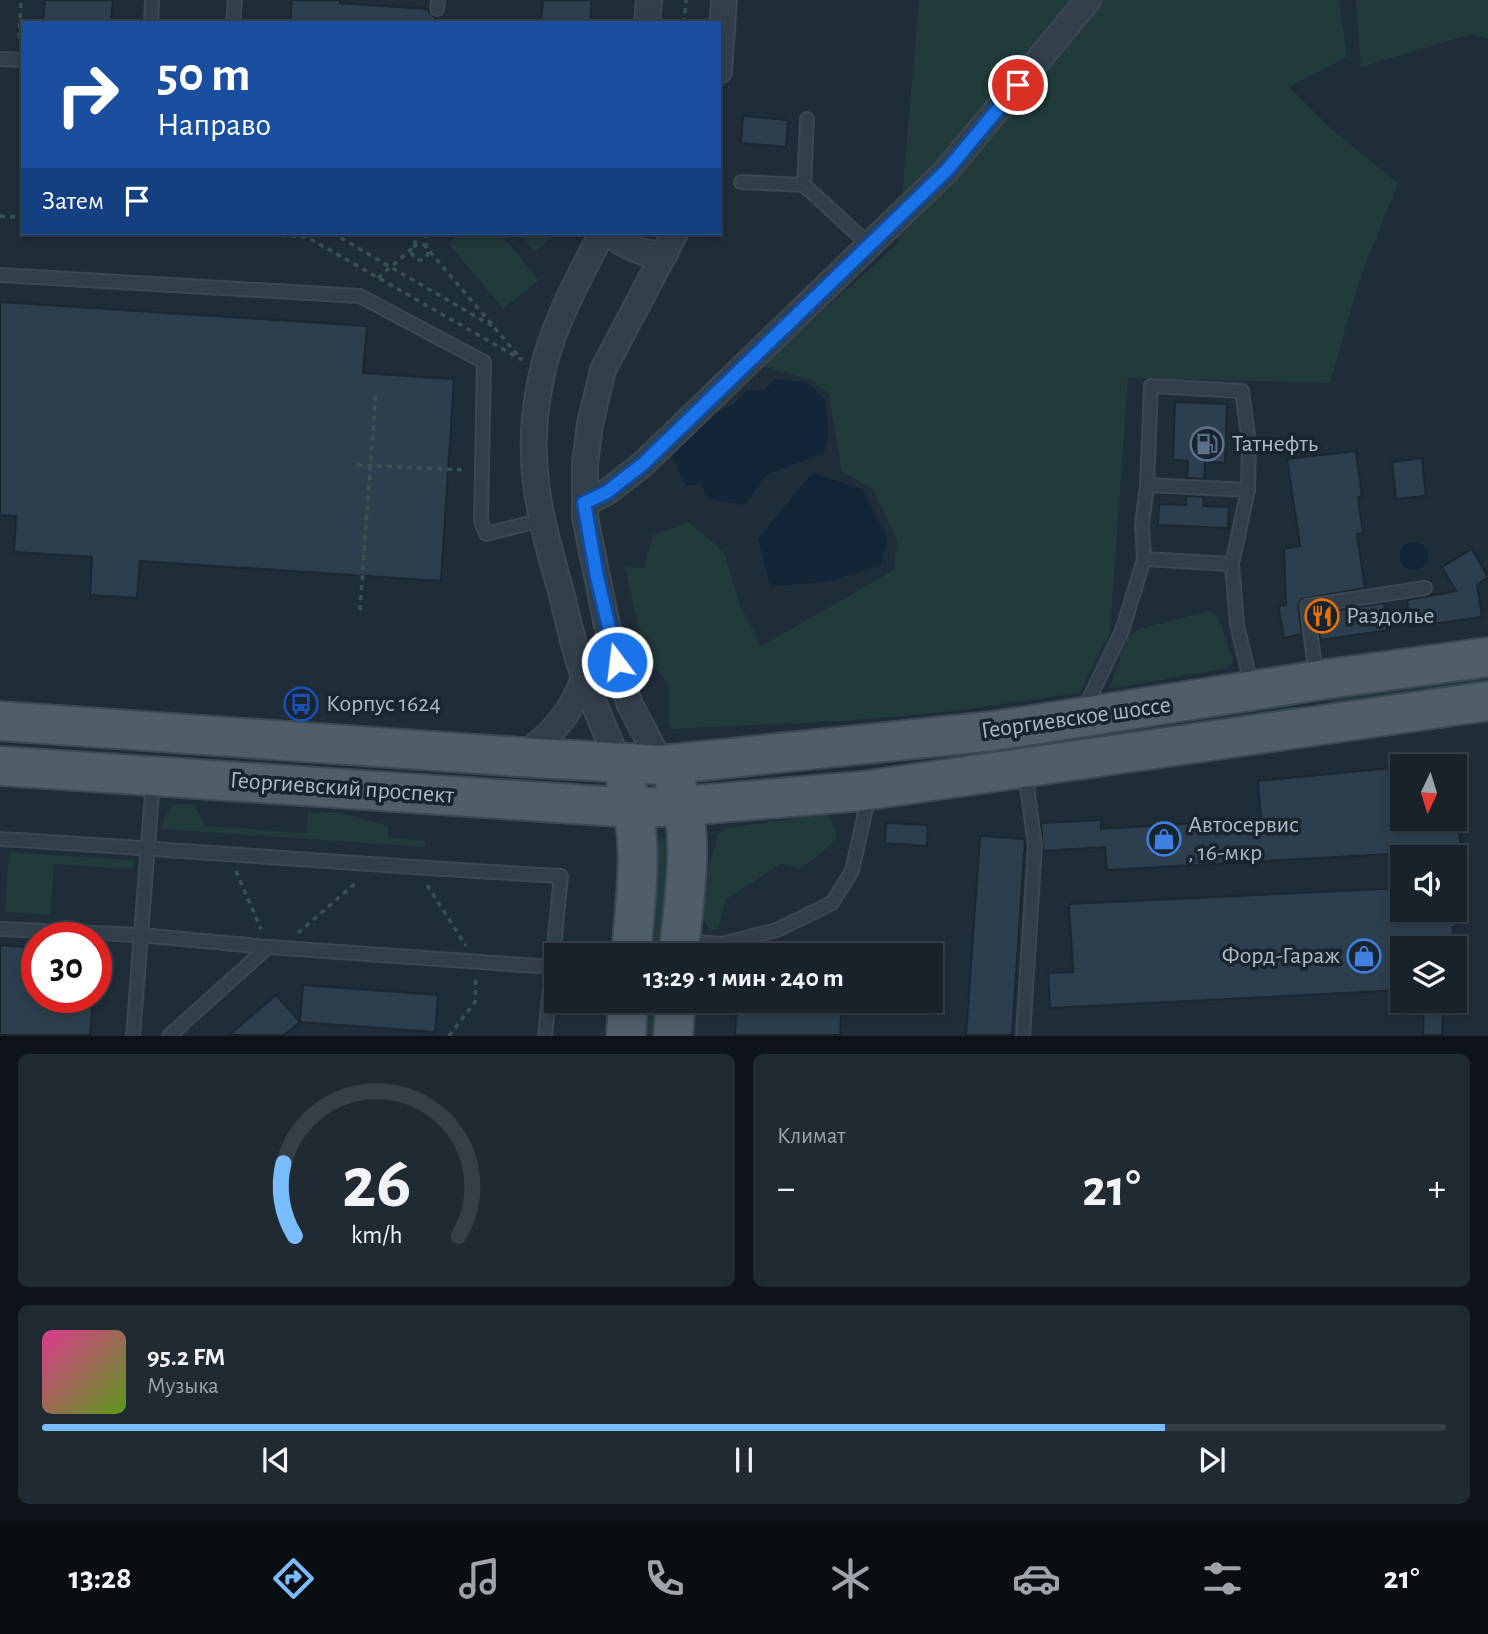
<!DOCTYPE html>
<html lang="ru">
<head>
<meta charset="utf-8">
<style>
	body { margin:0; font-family:"Alegreya Sans",sans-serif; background:#202a33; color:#f1f3f6; height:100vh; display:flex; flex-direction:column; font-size:26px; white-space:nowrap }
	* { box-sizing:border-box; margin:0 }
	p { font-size:23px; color:#9ea4a9 }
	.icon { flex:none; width:38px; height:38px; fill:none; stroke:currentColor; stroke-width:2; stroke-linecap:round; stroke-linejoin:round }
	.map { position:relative; height:1036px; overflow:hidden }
	.panel { display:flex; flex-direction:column; gap:18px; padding:18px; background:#0d1318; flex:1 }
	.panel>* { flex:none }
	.guide { position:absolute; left:21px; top:21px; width:700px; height:214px; border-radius:0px; box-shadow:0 4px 10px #0003,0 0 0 2px #363f47; background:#1a4fa0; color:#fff; overflow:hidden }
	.needle { width:46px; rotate:184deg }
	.fabs { position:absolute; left:1390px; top:754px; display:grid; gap:14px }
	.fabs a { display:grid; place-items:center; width:77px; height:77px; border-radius:0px; background:#17222b; box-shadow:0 4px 10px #0003,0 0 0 2px #363f47; font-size:35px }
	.speed { position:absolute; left:21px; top:922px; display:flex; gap:14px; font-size:35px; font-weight:700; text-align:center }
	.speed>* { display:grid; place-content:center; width:91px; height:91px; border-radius:50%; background:#17222b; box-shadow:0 4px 10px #0003,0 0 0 2px #363f47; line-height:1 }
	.speed .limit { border:10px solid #d22; background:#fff; color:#111 }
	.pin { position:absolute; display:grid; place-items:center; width:60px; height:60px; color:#fff; margin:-30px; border:4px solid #fff; border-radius:50%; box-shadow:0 2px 7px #0007 }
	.me { position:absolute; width:77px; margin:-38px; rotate:345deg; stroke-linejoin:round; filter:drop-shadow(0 0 5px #0008) }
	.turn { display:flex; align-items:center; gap:24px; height:147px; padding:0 21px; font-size:32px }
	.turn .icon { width:91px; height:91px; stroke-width:2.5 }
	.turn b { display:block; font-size:49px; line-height:60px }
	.then { display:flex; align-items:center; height:66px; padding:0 21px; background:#0003; gap:14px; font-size:26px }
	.big { font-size:52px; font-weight:600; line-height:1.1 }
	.panel .card { flex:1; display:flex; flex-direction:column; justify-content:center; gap:10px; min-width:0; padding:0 24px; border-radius:10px; background:#202a33 }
	.panel .dial { align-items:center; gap:0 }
	.dial svg { height:182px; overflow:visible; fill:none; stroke:#363f47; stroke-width:7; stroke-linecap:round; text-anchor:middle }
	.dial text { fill:#f1f3f6; stroke:none }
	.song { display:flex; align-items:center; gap:21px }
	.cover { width:84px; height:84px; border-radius:10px; background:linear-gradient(135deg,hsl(330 70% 55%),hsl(90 70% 35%)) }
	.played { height:7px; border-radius:4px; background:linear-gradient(90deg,#79bdff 80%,#363f47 80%) }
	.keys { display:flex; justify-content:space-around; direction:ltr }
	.heat { display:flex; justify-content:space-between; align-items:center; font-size:38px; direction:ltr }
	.panel .tiles { flex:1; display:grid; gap:18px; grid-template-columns:1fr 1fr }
	.card:last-child { grid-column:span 2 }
	.trip { position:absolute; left:544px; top:943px; width:399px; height:70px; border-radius:0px; background:#17222b; box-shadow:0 4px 10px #0003,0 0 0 2px #363f47; font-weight:600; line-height:70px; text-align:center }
	.tab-bar { display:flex; height:112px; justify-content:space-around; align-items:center; background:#090e11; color:#9ea4a9 }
	.tab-bar .icon { width:49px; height:49px }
	.tab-bar .current { color:#79bdff }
	.tab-bar b { font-size:32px; color:#f1f3f6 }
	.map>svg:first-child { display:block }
	.green { fill:#213a3a }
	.water { fill:#122637 }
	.building { fill:#2d3f4e; stroke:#1a2630; stroke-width:2 }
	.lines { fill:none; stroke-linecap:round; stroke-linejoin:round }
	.service-casing { stroke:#3c4853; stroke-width:16 }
	.minor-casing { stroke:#3c4853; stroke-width:28 }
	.primary-casing { stroke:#3c4853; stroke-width:42 }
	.path { stroke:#395352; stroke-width:3.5; stroke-dasharray:5 5; stroke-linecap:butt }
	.service { stroke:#323f4a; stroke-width:12 }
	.minor { stroke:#323f4a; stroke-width:24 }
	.primary { stroke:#505e6a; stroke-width:38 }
	.route-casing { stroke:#114b97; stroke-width:18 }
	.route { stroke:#1a73e8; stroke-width:12 }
	.labels { text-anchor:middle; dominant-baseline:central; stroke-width:7; stroke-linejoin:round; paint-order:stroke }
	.poi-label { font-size:24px; fill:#acbac6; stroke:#18242e; text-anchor:start }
	.street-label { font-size:24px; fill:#acbac6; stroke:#18242e }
</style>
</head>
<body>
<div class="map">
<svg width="1488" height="1036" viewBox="0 0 1488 1036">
	<rect width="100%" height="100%" fill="#1f2d39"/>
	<g class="green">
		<path d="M 919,0 L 1339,0 L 1347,57 L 1289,87 L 1330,128 L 1398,183 L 1360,278 L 1330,383 L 1128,378 L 1110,633 L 1080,693 L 947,712 L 844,721 L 672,729 L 669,722 L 669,684 L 645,657 L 625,567 L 644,568 L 653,535 L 689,522 L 724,552 L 740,605 L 761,646 L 894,570 L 897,540 L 873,489 L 842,472 L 829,394 L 811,380 L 762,366 L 898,243 Z"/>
		<path d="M 1356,0 L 1488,0 L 1488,39 L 1472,34 L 1361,67 Z"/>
		<path d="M 460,233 L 500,233 L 539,280 L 503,309 L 448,243 Z"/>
		<path d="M 519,233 L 558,233 L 534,252 Z"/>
		<path d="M 1210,611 L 1219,618 L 1233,661 L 1228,668 L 1109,689 L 1127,639 L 1139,629 Z"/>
		<path d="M 1488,676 L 1488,687 L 1331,710 L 1330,700 Z"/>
		<path d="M 1294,706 L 1296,716 L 1025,758 L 1010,750 Z"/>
		<path d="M 172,805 L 194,805 L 205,826 L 306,833 L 308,812 L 341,813 L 388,826 L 388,837 L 425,841 L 425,847 L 161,829 L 166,813 Z"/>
		<path d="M 823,814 L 828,815 C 830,820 835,826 836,831 C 839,844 809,862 800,868 L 781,864 L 726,899 L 718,929 L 710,931 L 703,919 L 708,869 L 718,834 L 728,828 Z"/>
		<path d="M 660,838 L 665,838 L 670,845 L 663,955 L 647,956 L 655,843 Z"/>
		<path d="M 9,852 L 133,860 L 133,869 L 54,864 L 50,915 L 5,912 Z"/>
		<path d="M 645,1001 L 660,1001 L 658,1035 L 642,1036 Z"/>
	</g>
	<g class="water">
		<path d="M 774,379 L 806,382 L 825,399 L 829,436 L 824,453 L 766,475 L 745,505 L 708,499 L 701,484 L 686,486 L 671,454 L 694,424 L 734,404 L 745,391 L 765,390 Z"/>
		<path d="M 812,473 L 862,489 L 887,537 L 881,565 L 827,582 L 770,586 L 758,539 Z"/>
		<circle cx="1414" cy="556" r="14"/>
	</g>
	<g class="building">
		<path d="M 45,0 L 113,0 L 111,23 L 43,23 Z"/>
		<path d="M 292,0 L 340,0 L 340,3 L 428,9 L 429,13 L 435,17 L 435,23 L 290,23 Z"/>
		<path d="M 543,0 L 592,0 L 590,23 L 541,23 Z"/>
		<path d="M 743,116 L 788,120 L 786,147 L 741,143 Z"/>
		<path d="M 0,302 L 367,326 L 363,373 L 454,379 L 441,581 L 140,561 L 137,598 L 90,595 L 92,557 L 14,552 L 16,516 L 0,515 Z"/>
		<path d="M 1175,402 L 1227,404 L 1225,463 L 1205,462 L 1204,479 L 1187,478 L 1188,461 L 1173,460 Z"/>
		<path d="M 1356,451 L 1362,496 L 1358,497 L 1363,533 L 1357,534 L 1365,588 L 1302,599 L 1298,606 L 1302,634 L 1284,638 L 1278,606 L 1286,605 L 1284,549 L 1300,546 L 1287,459 Z"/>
		<path d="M 1422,458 L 1426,496 L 1396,499 L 1392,462 Z"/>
		<path d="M 1186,496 L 1204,497 L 1203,506 L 1229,507 L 1228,528 L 1158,525 L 1159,504 L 1186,505 Z"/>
		<path d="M 1472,549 L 1488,577 L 1477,585 L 1482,617 L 1410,627 L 1407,600 L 1456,591 L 1442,567 Z"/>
		<path d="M 1384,603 L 1389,630 L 1320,640 L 1317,613 Z"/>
		<path d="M 1402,767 L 1402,819 L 1458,819 L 1461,850 L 1107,870 L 1105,847 L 1043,851 L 1041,823 L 1101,820 L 1101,829 L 1261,819 L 1258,781 Z"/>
		<path d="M 886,823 L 928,825 L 927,846 L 885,843 Z"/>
		<path d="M 980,836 L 1025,839 L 1012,1035 L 966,1035 Z"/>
		<path d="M 1402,888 L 1402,910 L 1455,910 L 1456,927 L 1453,927 L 1454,948 L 1400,948 L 1402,990 L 1050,1008 L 1048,973 L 1073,972 L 1069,904 Z"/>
		<path d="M 0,945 L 37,948 L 37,998 L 93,998 L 90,1035 L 0,1035 Z"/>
		<path d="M 303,985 L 438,995 L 435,1032 L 300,1022 L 284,1035 L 229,1035 L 276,995 L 300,1022 Z"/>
		<path d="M 737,1001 L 842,1001 L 840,1035 L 735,1035 Z"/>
		<path d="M 1424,1001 L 1443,1001 L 1442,1035 L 1423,1035 Z"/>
	</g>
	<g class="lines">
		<defs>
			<g id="service">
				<path d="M 437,9 L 438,0"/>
				<path d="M 151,23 L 152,0"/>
				<path d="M 233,23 L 235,0"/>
				<path d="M 0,59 L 23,60"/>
				<path d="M 807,119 L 804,185 L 868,244"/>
				<path d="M 741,182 L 804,185"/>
				<path d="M 0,275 L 360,296 L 484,362 L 481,521 L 486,534 L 541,520"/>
				<path d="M 1147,485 L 1151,386 L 1242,391 L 1249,443 L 1248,490"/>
				<path d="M 1144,559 L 1232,564"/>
				<path d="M 1316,677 L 1307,606 L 1425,588"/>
				<path d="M 1084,709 L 1122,631 L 1144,559 L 1142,525 L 1147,485 L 1248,490 L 1232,564 L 1237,625 L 1252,688"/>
				<path d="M 0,839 C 187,850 374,866 561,876 L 545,1036"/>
				<path d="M 0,929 L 140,935 L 268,947 L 551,967"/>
				<path d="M 684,941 L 722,944 L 777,930 L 832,903 L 852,871 L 866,808 L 863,795"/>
				<path d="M 133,1036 L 153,781"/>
				<path d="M 169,1036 L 268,947"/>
				<path d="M 1023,1036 L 1035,846 L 1025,771"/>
			</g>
			<g id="minor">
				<path d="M 647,23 L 649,0"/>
				<path d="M 719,71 L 724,0"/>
				<path d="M 602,233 C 578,280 551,327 541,379 C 524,457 539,514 560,588 C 568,618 574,651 585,680 C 595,708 608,736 619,764"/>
				<path d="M 609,233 C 627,248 641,254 665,254"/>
				<path d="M 585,503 L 607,492 L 643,464 L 947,170 L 1088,0"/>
				<path d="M 520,757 C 551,737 571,713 584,679"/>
				<path d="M 662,765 L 630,705 L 610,640 L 585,517 L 585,464 L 590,424 L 603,370 L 675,233"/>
			</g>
			<g id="primary">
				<path d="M 0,721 L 520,757 L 662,765 L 993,731 L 1327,679 L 1488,657"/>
				<path d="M 0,766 L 634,808 L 684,806 L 862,791 L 1488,701"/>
				<path d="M 675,784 C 698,832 682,904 679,956"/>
				<path d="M 626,786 C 646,840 635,899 631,956"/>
				<path d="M 626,1036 L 628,1001"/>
				<path d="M 673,1036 L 676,1001"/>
			</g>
		</defs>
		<use href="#service" class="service-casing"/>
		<use href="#minor" class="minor-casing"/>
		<use href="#primary" class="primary-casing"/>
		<g class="path">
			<path d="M 602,21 L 625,22"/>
			<path d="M 684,23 L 686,0"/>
			<path d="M 19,38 L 21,0"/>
			<path d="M 0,216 L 23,217"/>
			<path d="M 241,233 L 307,237 L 522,360"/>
			<path d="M 332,233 L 494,327"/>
			<path d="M 426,233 L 426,247 L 522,360"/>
			<path d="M 505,233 L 512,241"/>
			<circle cx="420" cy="252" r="8"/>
			<path d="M 378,278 L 415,246 L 415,233"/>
			<path d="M 357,465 L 466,470"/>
			<path d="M 360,610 L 376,390"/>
			<path d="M 236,871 L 261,929"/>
			<path d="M 427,885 L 466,946"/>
			<path d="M 298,933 L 358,881"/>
			<path d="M 449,1036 L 475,1002 L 476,978"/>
		</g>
		<use href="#service" class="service"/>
		<use href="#minor" class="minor"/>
		<use href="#primary" class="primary"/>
	</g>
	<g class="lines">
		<defs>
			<path id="route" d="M 617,662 L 597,577 L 584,503 L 607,492 L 643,464 L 947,170 L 1018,85"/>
		</defs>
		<use href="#route" class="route-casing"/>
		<use href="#route" class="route"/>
	</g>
	<defs>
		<symbol id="fuel-ring" viewBox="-11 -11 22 22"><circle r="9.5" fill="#18242e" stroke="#5c6f8a" stroke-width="1.5"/><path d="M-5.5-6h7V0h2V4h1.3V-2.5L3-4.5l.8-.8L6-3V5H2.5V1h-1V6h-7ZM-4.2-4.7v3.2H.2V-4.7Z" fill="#5c6f8a"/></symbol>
		<symbol id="restaurant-ring" viewBox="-11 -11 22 22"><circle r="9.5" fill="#18242e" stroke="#e8710a" stroke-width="1.5"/><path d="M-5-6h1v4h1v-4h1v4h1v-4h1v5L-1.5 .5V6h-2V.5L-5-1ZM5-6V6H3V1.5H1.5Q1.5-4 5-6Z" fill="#e8710a"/></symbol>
		<symbol id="bus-ring" viewBox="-11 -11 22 22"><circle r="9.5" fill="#18242e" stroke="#1a4fb4" stroke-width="1.5"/><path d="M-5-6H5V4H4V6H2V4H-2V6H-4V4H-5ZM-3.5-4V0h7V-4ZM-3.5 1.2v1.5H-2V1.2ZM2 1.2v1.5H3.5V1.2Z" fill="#1a4fb4"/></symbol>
		<symbol id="shop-ring" viewBox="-11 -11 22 22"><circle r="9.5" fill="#18242e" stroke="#3f7fe0" stroke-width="1.5"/><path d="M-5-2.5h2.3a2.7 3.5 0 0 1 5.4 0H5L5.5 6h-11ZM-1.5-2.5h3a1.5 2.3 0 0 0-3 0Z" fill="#3f7fe0"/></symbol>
	</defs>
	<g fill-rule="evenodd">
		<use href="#fuel-ring" x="1188" y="425" width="38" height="38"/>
		<use href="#restaurant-ring" x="1303" y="597" width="38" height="38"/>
		<use href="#bus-ring" x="282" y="685" width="38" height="38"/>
		<use href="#shop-ring" x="1145" y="820" width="38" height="38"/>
		<use href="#shop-ring" x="1345" y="937" width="38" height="38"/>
	</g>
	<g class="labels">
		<g class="poi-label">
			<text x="1232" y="444">Татнефть</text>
			<text x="1346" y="616">Раздолье</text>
			<text x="326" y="704">Корпус 1624</text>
			<text x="1188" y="825">Автосервис<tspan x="1188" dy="28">, 16-мкр</tspan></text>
			<text x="1340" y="956" text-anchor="end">Форд-Гараж</text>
		</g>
		<g class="street-label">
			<text transform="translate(1076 718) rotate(-8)">Георгиевское шоссе</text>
			<text transform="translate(342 788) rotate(4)">Георгиевский проспект</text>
		</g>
	</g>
</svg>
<div class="fabs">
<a><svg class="needle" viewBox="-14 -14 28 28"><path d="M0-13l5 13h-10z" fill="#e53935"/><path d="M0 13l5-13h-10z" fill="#9ea4a9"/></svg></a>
<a><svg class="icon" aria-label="sound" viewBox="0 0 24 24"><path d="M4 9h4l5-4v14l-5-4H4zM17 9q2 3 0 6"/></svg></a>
<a><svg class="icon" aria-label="layers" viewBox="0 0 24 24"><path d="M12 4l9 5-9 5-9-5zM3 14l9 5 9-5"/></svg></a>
</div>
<div class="speed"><div class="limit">30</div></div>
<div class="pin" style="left:1018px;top:85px;background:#d93025"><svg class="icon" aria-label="arrive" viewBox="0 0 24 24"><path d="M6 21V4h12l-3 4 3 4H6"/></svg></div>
<svg class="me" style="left:617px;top:662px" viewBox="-20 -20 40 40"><circle r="17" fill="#1a73e8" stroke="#fff" stroke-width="3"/><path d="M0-11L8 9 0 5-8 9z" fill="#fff"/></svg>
<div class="trip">13:29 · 1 мин · 240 m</div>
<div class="guide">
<div class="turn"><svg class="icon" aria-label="right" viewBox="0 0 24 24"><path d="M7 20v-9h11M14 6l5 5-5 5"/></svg><div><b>50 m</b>Направо</div></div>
<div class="then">Затем<svg class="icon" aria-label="arrive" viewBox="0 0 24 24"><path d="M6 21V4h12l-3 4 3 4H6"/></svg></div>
</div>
</div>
<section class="panel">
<div class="tiles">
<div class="card dial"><svg viewBox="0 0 100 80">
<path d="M14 69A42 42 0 1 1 86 69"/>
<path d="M14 69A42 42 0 0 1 9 37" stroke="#79bdff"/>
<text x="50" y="56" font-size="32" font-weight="700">26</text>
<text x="50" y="72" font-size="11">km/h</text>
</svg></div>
<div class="card"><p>Климат</p>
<div class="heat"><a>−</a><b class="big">21°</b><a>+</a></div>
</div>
<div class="card">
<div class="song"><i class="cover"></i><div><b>95.2 FM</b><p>Музыка</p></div></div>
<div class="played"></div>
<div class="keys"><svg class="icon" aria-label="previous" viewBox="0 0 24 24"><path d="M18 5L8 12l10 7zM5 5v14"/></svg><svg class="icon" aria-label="pause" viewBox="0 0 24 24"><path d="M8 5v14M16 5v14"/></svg><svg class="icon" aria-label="next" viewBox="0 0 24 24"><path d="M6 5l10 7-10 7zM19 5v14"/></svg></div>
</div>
</div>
</section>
<nav class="tab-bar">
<b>13:28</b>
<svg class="icon current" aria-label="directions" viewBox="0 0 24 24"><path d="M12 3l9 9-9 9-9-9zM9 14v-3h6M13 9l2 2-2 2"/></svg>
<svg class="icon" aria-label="music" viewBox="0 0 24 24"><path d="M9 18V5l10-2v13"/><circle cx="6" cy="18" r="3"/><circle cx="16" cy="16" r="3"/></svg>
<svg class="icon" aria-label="phone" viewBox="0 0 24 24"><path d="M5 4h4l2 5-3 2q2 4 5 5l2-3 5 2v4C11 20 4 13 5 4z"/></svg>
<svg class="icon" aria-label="climate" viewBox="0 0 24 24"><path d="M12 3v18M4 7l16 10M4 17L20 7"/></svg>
<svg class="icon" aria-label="car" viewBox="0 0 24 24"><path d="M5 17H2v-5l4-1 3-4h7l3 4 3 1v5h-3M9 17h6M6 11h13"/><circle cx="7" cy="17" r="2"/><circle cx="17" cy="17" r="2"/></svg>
<svg class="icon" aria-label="filters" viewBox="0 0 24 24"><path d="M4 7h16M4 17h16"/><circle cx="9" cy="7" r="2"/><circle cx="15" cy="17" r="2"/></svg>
<b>21°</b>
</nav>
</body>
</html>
